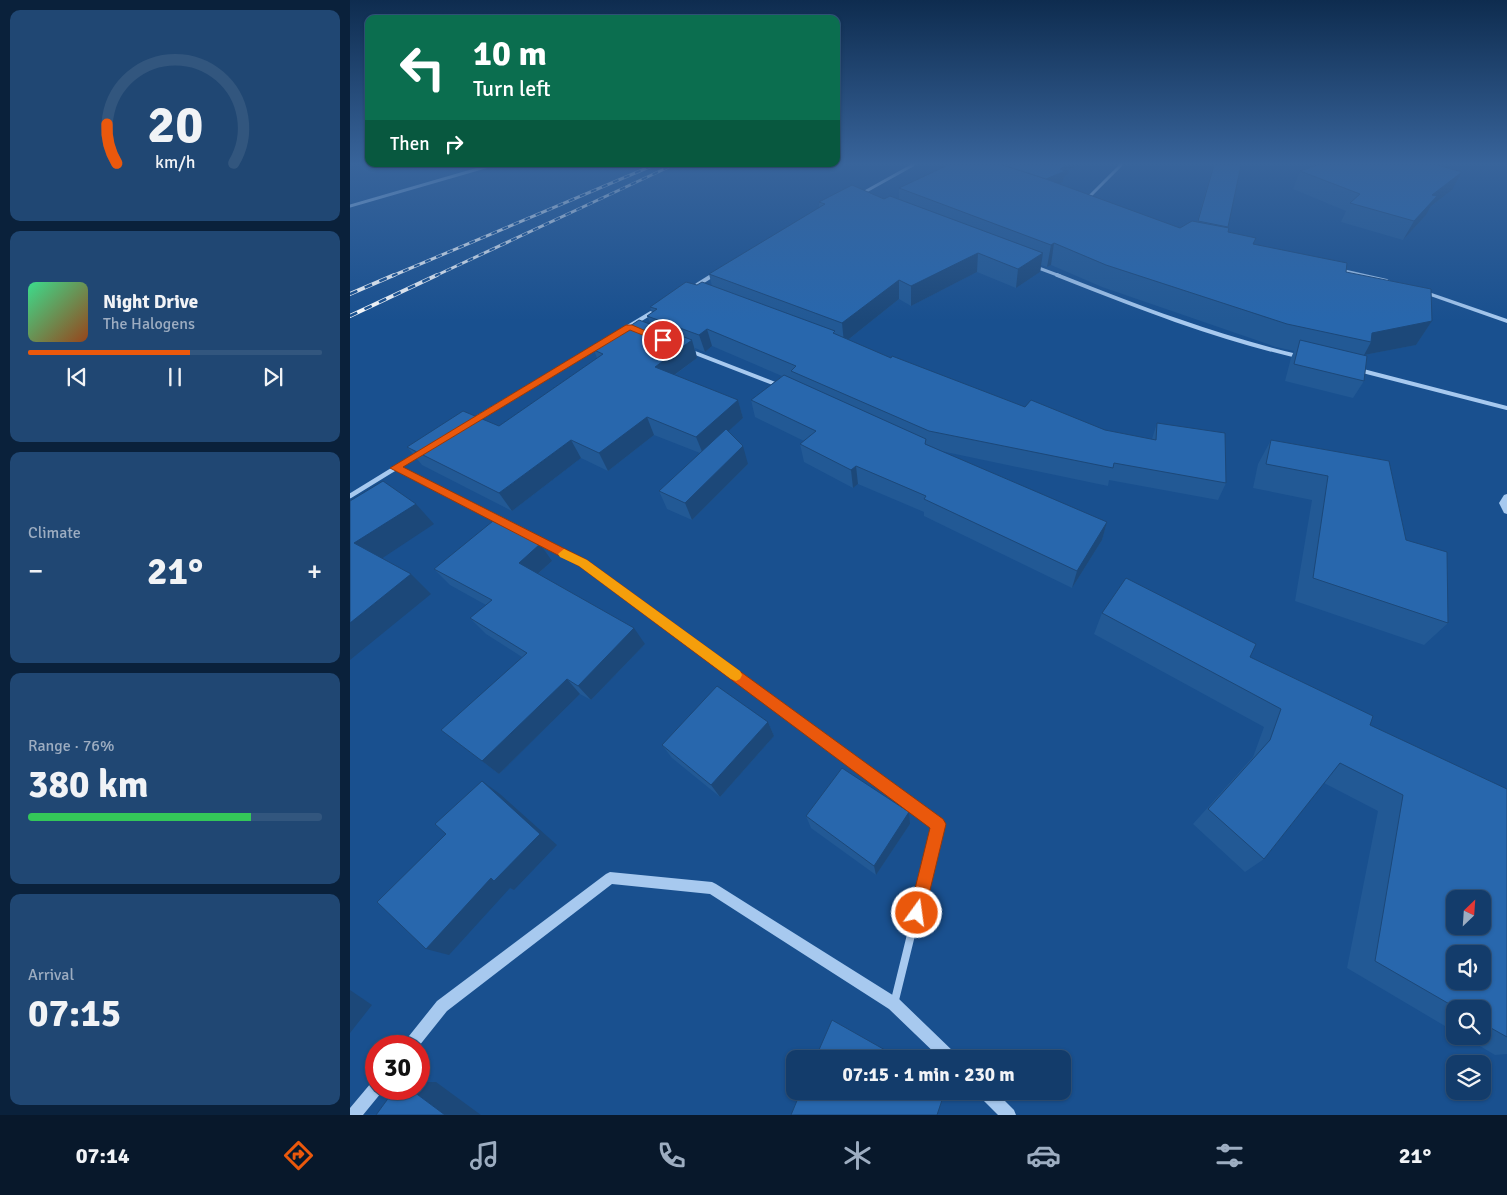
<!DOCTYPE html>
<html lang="en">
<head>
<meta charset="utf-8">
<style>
	body { margin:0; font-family:Signika,sans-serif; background:#204773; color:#f1f3f6; height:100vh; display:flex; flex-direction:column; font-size:19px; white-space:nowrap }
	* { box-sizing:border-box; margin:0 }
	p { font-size:16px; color:#9dadc1 }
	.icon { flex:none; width:28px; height:28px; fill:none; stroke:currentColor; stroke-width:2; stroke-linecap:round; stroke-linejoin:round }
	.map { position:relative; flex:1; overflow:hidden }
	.sheet { display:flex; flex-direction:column; gap:10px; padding:10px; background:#0a213b; width:350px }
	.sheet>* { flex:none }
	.guide { position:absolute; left:15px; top:15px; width:475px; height:152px; border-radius:10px; box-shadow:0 1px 4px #0004,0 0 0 1px #32567e; background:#0b6e4f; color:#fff; overflow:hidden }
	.needle { width:32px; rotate:25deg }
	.buttons { position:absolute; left:1096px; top:890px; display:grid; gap:10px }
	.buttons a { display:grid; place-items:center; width:45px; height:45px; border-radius:10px; background:#133c6b; box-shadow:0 1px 4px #0004,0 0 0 1px #32567e; font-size:25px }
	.speed { position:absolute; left:15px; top:1035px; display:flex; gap:10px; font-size:25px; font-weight:700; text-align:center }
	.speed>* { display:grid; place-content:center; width:65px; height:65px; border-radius:50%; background:#133c6b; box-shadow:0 1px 4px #0004,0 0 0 1px #32567e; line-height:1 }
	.speed .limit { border:8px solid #d22; background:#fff; color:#111 }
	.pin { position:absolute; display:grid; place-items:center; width:42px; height:42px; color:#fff; margin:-21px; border:2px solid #fff; border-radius:50%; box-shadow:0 1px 5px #0007 }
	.me { position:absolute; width:55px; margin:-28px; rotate:14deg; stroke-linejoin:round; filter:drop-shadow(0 0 4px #0008) }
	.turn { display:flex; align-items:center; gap:18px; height:105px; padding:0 25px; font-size:22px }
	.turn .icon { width:65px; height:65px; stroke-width:2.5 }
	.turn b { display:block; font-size:35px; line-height:42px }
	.then { display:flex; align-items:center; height:48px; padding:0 25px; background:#0003; gap:10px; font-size:19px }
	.big { font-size:38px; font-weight:700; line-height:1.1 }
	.sheet .card { flex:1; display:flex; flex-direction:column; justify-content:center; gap:8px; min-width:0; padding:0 18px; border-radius:10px; background:#204773 }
	.sheet .dial { align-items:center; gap:0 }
	.dial svg { height:130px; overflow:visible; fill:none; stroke:#32567e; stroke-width:7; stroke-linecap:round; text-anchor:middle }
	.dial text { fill:#f1f3f6; stroke:none }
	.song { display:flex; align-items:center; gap:15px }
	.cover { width:60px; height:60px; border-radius:8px; background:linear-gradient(135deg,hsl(150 70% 55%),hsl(20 70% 35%)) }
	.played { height:5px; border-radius:2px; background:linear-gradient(90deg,#ea580c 55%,#32567e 55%) }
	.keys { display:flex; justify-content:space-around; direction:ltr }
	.heat { display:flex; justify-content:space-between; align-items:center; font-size:28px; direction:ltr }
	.charge { height:8px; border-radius:4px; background:linear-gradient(90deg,#34c759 76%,#32567e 0) }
	.trip { position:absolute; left:436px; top:1050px; width:285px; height:50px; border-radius:10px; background:#133c6b; box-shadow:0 1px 4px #0004,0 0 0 1px #32567e; font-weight:700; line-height:50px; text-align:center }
	.tabs { display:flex; height:80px; justify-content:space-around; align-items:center; background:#08182b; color:#9dadc1 }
	.tabs .icon { width:35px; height:35px }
	.tabs .selected { color:#ea580c }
	.tabs b { font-size:22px; color:#f1f3f6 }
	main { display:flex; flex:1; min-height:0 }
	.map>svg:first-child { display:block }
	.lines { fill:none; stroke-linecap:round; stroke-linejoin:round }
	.minor-far4 { stroke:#a7c9ef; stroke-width:3 }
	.minor-far3 { stroke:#a7c9ef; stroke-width:4 }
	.minor-far2 { stroke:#a7c9ef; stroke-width:4.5 }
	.minor-far1 { stroke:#a7c9ef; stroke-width:5.5 }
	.minor { stroke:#a7c9ef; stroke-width:8 }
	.tertiary { fill:#a7c9ef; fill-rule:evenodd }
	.rail-far1-casing { stroke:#fff; stroke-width:3 }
	.rail-casing { stroke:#fff; stroke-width:4 }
	.rail-far1 { stroke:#19508f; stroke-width:2; stroke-dasharray:6; stroke-linecap:butt }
	.rail { stroke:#19508f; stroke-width:2.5; stroke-dasharray:8; stroke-linecap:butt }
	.wall { fill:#225995 }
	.shaded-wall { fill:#1c4879 }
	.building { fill:#2867ad; stroke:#1c4879; fill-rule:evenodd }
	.route { fill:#ea580c; stroke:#983908 }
	.slow { fill:#f59e0b }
</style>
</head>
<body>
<main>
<section class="sheet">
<div class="card dial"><svg viewBox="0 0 100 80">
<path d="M14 69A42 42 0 1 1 86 69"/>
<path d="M14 69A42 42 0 0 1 8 45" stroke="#ea580c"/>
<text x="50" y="56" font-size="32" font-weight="700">20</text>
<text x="50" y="72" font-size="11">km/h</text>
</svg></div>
<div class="card">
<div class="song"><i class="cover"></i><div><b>Night Drive</b><p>The Halogens</p></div></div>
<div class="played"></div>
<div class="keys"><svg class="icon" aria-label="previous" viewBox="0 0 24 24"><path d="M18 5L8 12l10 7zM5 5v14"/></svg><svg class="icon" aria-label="pause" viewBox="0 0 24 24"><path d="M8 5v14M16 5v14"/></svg><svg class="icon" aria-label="next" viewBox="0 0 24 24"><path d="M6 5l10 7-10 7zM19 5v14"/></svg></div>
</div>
<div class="card"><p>Climate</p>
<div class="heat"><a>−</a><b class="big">21°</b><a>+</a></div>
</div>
<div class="card"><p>Range · 76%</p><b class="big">380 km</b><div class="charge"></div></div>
<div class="card"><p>Arrival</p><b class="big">07:15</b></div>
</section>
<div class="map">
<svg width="1157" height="1115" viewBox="0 0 1157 1115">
	<rect width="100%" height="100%" fill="#19508f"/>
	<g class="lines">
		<g class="minor-far4">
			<path d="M 511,194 L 563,165"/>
			<path d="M 737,199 L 771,165"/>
			<path d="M 0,206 L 142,165"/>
			<path d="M 686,267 L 710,276"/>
			<path d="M 361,276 L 365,274"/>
		</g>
		<g class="minor-far3">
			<path d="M 707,275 C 785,306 865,337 947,356"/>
			<path d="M 347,285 L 363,275"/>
			<path d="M 340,351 L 428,385"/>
			<path d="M 1009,370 L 1157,408"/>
			<path d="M 128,417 L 301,313"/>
		</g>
		<g class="minor-far2">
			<path d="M 124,420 L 131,416"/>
			<path d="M 45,468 L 233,563 L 279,597"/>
			<path d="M 0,496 L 70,453"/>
		</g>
		<path class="minor-far1" d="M 277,595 L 588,825"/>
		<path class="minor" d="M 544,1004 L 588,825 L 586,824"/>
		<g class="tertiary">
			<path d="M 984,267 L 1037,279 L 1040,281 L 1037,283 L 982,270 L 982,268 Z"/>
			<path d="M 1069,290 L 1073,290 L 1157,319 L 1157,323 L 1069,292 Z"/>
			<path d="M 1157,494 L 1157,514 L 1154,513 L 1149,503 L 1154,495 Z"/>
			<path d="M 260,872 L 362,882 L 366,884 L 549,999 L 606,1054 L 608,1059 L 591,1059 L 539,1009 L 360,894 L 262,884 L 97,1011 L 69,1046 L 53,1046 L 55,1041 L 87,1001 L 256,874 Z"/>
			<path d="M 26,1081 L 26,1089 L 33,1089 L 31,1093 L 13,1115 L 0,1115 L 0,1108 L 21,1083 Z"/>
			<path d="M 627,1091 L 645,1091 L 664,1110 L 666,1115 L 648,1115 L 629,1096 Z"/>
		</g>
		<defs>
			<g id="rail-far1">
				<path d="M 42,276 L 304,165"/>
				<path d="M 85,276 L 323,165"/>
			</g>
			<g id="rail">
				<path d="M 0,294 L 44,275"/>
				<path d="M 0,316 L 87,275"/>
			</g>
		</defs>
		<use href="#rail-far1" class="rail-far1-casing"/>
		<use href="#rail" class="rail-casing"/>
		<use href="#rail-far1" class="rail-far1"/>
		<use href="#rail" class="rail"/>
	</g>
	<g class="wall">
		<path d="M 598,165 L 729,165 L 719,170 L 718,174 L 714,177 L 713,182 L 708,184 L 830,228 L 847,222 L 863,165 L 891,165 L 878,228 L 878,232 L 903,244 L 996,272 L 1082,321 L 1066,345 L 1014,355 L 1014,381 L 1003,398 L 935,381 L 941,358 L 944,351 L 926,347 L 752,287 L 701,265 L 697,267 L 691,265 L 690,272 L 666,288 L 627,272 L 561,306 L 549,299 L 498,340 L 541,358 L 675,407 L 755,430 L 802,439 L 807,423 L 876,483 L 868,500 L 759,480 L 758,486 L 591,451 L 757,522 L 752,540 L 722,588 L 574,516 L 574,512 L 508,484 L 503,488 L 454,462 L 450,444 L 454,441 L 405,417 L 401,400 L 432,376 L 362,346 L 355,352 L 345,348 L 347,358 L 325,375 L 388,400 L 393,418 L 378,431 L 398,464 L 342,520 L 317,509 L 309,491 L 350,453 L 304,435 L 258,471 L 231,458 L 162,511 L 72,465 L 57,447 L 149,426 L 247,358 L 244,350 L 301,325 L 297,316 L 302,313 L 300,307 L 347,285 L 362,286 L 359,274 L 469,208 L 469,202 L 534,199 L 549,199 L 549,188 Z"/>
		<path d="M 950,171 L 1102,190 L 1081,206 L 1076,215 L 1053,240 L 991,222 L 996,211 L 943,189 Z"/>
		<path d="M 921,440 L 1039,461 L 1056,540 L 1098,623 L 1074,645 L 945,601 L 962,500 L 903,488 L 908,464 Z"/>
		<path d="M 202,561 L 188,574 L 295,644 L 241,700 L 230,694 L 149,774 L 132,761 L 172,657 L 136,634 L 120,618 L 136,605 L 100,585 L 84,569 Z"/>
		<path d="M 752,613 L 900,657 L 1020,725 L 1157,789 L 1157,1054 L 1145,1055 L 1113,1036 L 1132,1036 L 1132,1009 L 1105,1009 L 1105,1032 L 997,968 L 1028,811 L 974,783 L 914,859 L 895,872 L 843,824 L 903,757 L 914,727 L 744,634 Z"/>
		<path d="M 418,722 L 424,736 L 370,797 L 322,758 L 312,745 Z"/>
		<path d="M 456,816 L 560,824 L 526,875 L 461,828 Z"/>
	</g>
	<g class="shaded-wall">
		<path d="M 714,165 L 729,165 L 719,170 L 718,174 L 714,177 L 713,182 L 692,191 L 693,180 Z"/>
		<path d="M 1112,172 L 1102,190 L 1081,206 L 1076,215 L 1053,240 L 1064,221 L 1082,195 Z"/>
		<path d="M 704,243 L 701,265 L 697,267 L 701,245 Z"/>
		<path d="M 628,253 L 627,272 L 561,306 L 561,286 Z"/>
		<path d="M 693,253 L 690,272 L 666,288 L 668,269 Z"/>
		<path d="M 549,280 L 549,299 L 494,343 L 492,323 Z"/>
		<path d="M 1082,321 L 1066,345 L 1014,355 L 1021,342 L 1022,333 Z"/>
		<path d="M 357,329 L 362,346 L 355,352 L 349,335 Z"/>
		<path d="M 342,340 L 347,358 L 312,384 L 305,367 Z"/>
		<path d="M 388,400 L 393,418 L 353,454 L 346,437 Z"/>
		<path d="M 297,417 L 304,435 L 258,471 L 249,453 Z"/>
		<path d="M 221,440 L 231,458 L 162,511 L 149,493 Z"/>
		<path d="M 393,446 L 398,464 L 342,520 L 335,503 Z"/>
		<path d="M 506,466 L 508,484 L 503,488 L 501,470 Z"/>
		<path d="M 66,504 L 84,524 L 25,563 L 4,543 Z"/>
		<path d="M 757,522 L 752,540 L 722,588 L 727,571 Z"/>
		<path d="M 190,544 L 202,561 L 182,579 L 169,563 Z"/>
		<path d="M 61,574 L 81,594 L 0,660 L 0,623 Z"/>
		<path d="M 284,628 L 295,644 L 241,700 L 228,686 Z"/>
		<path d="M 217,679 L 230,694 L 149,774 L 132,761 Z"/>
		<path d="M 418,722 L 424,736 L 370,797 L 361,785 Z"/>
		<path d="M 132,781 L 150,794 L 207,845 L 164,890 L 160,888 L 99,955 L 76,949 Z"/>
		<path d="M 559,812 L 560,824 L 526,875 L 524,866 Z"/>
		<path d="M 0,990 L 22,1005 L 0,1033 Z"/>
		<path d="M 69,1082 L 86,1082 L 131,1115 L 95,1115 L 60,1089 L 69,1089 Z"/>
	</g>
	<g class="building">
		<path d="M 598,165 L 653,165 L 685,175 L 830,228 L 842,221 L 879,228 L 878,232 L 906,238 L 903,244 L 997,263 L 996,272 L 1081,289 L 1082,321 L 1022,333 L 1021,342 L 937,324 L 756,265 L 704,243 L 701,245 L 549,188 Z"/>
		<path d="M 653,165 L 717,165 L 710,169 L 715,171 L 696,179 Z"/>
		<path d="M 864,165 L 891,165 L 878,227 L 848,221 Z"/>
		<path d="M 967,165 L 1088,165 L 1112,172 L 1082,195 L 1087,196 L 1064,221 L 1000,203 L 1010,194 L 950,171 Z"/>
		<path d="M 502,185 L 534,199 L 540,196 L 693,253 L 668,269 L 628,253 L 561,286 L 549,280 L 492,323 L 359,274 L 475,204 L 469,202 Z"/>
		<path d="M 336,282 L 347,285 L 352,282 L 485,331 L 483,333 L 541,358 L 542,356 L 675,407 L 681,400 L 755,430 L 806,440 L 807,423 L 875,433 L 876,483 L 764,463 L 763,468 L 579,431 L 441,371 L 446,366 L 357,329 L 349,335 L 297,316 L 307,309 L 300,307 Z"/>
		<path d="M 289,320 L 342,340 L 305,367 L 388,400 L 346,437 L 297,417 L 249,453 L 221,440 L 149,493 L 57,447 L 113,411 L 149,426 L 253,354 L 244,350 Z"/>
		<path d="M 950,340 L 1017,356 L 1014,381 L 944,364 Z"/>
		<path d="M 434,375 L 576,439 L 575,444 L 757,522 L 727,571 L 574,499 L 576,496 L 506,466 L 501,470 L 450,444 L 466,431 L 401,400 Z"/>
		<path d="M 376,429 L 393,446 L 335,503 L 309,491 Z"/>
		<path d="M 921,440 L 1039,461 L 1056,540 L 1097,552 L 1098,623 L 963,578 L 978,476 L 916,464 Z"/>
		<path d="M 33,481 L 66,504 L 4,543 L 61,574 L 0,623 L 0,501 Z"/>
		<path d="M 143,521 L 190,544 L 169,563 L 284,628 L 228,686 L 217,679 L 132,761 L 91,730 L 177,653 L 120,618 L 142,600 L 84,569 Z"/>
		<path d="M 776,578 L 906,644 L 900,657 L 1023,716 L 1020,725 L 1157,789 L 1157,1037 L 1132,1023 L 1132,1009 L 1108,1009 L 1025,961 L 1053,795 L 990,763 L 914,859 L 858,809 L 920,740 L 931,709 L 752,613 ZM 1105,899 L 1132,899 L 1132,926 L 1105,926 ZM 1105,954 L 1132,954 L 1132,981 L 1105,981 Z"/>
		<path d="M 367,686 L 418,722 L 361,785 L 312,745 Z"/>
		<path d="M 492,768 L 559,812 L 524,866 L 456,816 Z"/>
		<path d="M 132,781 L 190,834 L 144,881 L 141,878 L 76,949 L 27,902 L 96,834 L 85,824 Z"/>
		<path d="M 482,1020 L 551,1059 L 465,1059 Z"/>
		<path d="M 45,1089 L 60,1089 L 95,1115 L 26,1115 Z"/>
		<path d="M 451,1091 L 595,1091 L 587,1115 L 441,1115 Z"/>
	</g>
	<linearGradient id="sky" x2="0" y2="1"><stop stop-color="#0e2c4f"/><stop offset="0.51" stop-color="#38649b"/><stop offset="1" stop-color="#38649b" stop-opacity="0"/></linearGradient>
	<rect width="1157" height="321" fill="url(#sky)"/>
	<path class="route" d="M 276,325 L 282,325 L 317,340 L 310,342 L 280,330 L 53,467 L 237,560 L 593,819 L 596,824 L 573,919 L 567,921 L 561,919 L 559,913 L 580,828 L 229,566 L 40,468 Z"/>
	<path class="slow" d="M 214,549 L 237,560 L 390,671 L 392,675 L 390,679 L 386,681 L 381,679 L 229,566 L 210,557 L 208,554 Z"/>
</svg>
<div class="buttons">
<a><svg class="needle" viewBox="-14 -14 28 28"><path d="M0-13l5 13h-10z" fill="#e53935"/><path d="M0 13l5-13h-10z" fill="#9dadc1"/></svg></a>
<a><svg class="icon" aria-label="sound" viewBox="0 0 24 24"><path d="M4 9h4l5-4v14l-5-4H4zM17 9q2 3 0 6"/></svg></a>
<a><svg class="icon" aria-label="search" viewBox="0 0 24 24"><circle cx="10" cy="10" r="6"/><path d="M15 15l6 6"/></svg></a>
<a><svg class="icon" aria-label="layers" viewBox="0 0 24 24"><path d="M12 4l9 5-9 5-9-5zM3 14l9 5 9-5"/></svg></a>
</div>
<div class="speed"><div class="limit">30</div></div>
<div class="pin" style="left:313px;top:340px;background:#d93025"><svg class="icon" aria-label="arrive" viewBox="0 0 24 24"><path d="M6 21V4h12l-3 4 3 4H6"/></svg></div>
<svg class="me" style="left:567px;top:913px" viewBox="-20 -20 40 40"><circle r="17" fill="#ea580c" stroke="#fff" stroke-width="3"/><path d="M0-11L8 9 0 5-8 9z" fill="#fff"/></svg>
<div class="trip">07:15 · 1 min · 230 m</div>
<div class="guide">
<div class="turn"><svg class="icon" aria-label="left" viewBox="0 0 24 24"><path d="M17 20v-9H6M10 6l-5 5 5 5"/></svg><div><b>10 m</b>Turn left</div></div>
<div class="then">Then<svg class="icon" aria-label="right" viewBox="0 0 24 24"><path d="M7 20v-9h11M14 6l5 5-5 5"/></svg></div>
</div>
</div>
</main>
<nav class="tabs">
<b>07:14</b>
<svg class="icon selected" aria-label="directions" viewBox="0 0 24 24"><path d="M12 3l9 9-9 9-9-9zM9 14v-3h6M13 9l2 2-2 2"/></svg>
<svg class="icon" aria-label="music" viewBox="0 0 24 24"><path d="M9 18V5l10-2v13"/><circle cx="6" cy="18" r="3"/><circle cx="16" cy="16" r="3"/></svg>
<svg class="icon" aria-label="phone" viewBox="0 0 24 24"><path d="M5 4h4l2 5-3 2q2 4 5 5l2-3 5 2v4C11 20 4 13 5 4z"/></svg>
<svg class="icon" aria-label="climate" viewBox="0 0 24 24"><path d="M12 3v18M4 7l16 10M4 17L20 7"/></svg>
<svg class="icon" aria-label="car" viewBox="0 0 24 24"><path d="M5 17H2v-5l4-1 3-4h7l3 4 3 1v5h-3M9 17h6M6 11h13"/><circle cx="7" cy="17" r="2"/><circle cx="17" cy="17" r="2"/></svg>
<svg class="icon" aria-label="filters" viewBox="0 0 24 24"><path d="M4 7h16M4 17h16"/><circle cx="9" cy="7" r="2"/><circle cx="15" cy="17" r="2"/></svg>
<b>21°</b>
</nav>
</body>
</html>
